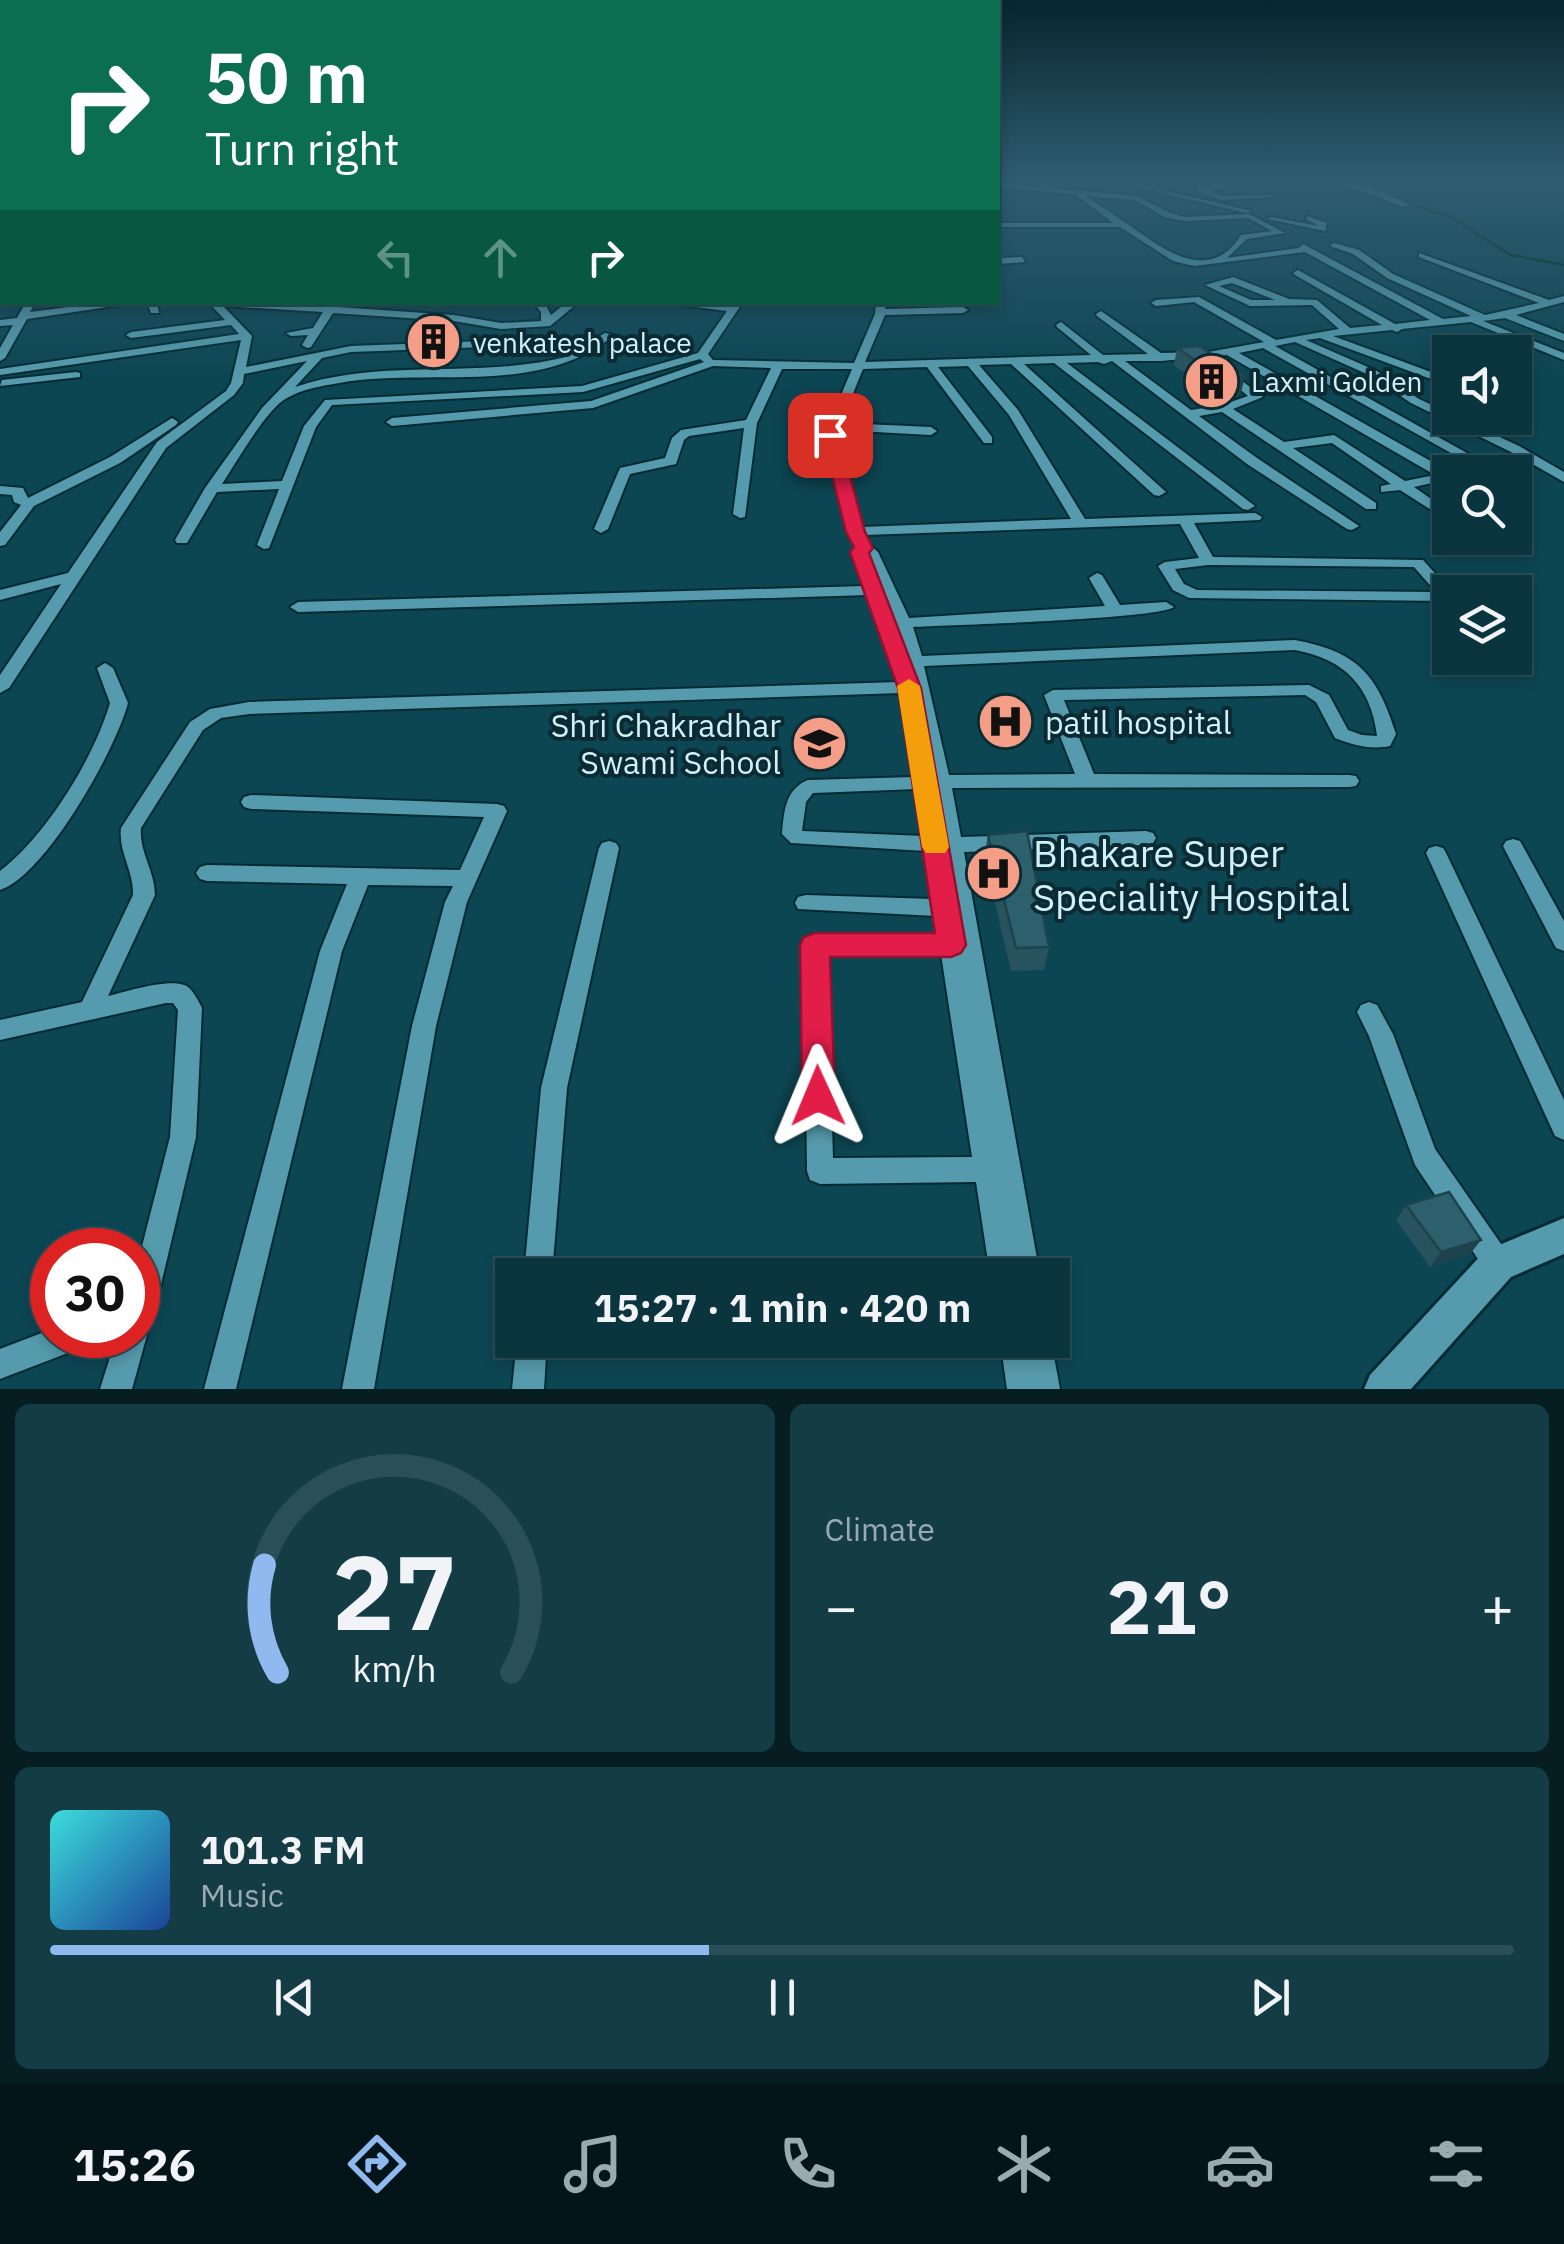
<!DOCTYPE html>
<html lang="en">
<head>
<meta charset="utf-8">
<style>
	body { margin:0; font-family:"IBM Plex Sans",sans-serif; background:#133c45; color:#f1f3f6; height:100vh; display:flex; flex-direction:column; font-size:38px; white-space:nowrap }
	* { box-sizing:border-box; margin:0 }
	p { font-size:32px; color:#99aab0 }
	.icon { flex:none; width:55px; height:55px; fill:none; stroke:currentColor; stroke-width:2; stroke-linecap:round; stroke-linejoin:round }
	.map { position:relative; height:1389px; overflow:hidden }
	.details { display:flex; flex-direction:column; gap:15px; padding:15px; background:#061d22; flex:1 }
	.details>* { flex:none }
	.hud { position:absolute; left:0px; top:0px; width:1000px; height:305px; box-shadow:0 5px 15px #0003,0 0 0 2px #2a4f58; background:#0b6e4f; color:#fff; overflow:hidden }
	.tools { position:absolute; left:1432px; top:335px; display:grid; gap:20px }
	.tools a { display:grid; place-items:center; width:100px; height:100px; border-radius:0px; background:#0a343e; box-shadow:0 5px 15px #0003,0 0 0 2px #2a4f58; font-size:50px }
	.speed { position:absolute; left:30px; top:1228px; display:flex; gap:20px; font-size:50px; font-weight:700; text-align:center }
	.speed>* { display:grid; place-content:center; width:130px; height:130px; border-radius:50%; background:#0a343e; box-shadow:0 5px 15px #0003,0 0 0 2px #2a4f58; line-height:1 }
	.speed .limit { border:15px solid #d22; background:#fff; color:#111 }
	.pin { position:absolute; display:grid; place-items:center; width:85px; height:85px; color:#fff; margin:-42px; border-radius:20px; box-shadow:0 5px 15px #0006 }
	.me { position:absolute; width:110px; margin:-55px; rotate:359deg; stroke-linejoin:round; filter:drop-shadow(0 0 8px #0008) }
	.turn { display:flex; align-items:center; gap:35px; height:210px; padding:0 40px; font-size:45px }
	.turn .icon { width:130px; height:130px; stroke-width:2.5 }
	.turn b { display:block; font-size:70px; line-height:85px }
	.lanes { display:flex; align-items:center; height:95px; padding:0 40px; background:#0003; justify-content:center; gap:50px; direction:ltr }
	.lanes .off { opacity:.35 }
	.big { font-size:75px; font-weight:700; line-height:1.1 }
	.details .widget { flex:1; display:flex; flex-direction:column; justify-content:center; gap:15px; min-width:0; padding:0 35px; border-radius:15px; background:#133c45 }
	.details .dial { align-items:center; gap:0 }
	.dial svg { height:260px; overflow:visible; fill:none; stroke:#2a4f58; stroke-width:7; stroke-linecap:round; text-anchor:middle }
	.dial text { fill:#f1f3f6; stroke:none }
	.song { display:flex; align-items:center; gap:30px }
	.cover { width:120px; height:120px; border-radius:15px; background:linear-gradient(135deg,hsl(180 70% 55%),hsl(220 70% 35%)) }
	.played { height:10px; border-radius:5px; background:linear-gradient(90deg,#90b9f0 45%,#2a4f58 45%) }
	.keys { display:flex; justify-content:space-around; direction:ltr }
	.heat { display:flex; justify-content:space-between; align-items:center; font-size:55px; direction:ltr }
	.details .tiles { flex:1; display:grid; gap:15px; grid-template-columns:1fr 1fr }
	.widget:last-child { grid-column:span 2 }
	.trip { position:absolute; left:495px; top:1258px; width:575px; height:100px; border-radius:0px; background:#0a343e; box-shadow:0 5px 15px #0003,0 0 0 2px #2a4f58; font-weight:700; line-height:100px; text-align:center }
	.tab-bar { display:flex; height:160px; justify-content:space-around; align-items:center; background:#041519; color:#99aab0 }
	.tab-bar .icon { width:70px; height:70px }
	.tab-bar .on { color:#90b9f0 }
	.tab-bar b { font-size:45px; color:#f1f3f6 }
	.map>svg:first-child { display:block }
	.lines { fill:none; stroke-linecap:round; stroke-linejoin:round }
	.stream { stroke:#012a15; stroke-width:2.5 }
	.street-casing { stroke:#032b33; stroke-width:4 }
	.secondary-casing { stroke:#032b33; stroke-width:6 }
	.street { fill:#569bad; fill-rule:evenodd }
	.secondary { fill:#569bad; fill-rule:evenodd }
	.wall { fill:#26535e }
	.shaded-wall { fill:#1f434c }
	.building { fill:#2c606d; stroke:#1f434c; stroke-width:2.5 }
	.route { fill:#e11d48; stroke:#92132f; stroke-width:2.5 }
	.slow { fill:#f59e0b }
	.labels { text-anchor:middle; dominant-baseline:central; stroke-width:8; stroke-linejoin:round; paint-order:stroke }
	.far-poi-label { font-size:28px; fill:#cff1fa; stroke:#0c2a31; text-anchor:start }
	.poi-label { font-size:32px; fill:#cff1fa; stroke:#0c2a31; text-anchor:start }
	.near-poi-label { font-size:38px; fill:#cff1fa; stroke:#0c2a31; text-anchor:start }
</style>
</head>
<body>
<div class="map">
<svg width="1564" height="1389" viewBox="0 0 1564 1389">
	<rect width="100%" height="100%" fill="#0d4653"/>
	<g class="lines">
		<path class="stream" d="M 1345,181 L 1452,218 L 1511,255 L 1564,265"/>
		<defs>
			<g id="street">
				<path d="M 1112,181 L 1124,181 L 1251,211 L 1247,213 Z"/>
				<path d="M 1205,181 L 1226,184 L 1226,188 L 1209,190 L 1222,196 L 1271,195 L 1275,197 L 1221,200 L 1197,191 L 1197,187 L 1213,185 Z"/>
				<path d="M 1319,181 C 1349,179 1384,191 1410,205 L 1403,207 L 1366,192 Z"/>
				<path d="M 998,183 L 1137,196 L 1170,213 L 1185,217 L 1249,214 L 1285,233 L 1247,239 L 1227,258 L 1299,248 L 1303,244 L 1443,319 L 1471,316 L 1387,278 L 1353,254 L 1330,246 L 1334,243 L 1359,250 L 1393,274 L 1485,315 L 1539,303 L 1419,257 L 1419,253 L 1549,300 L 1564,296 L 1564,302 L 1516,315 L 1564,334 L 1564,341 L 1505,318 L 1483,321 L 1564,353 L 1564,360 L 1471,322 L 1402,329 L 1397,332 L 1392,330 L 1333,336 L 1450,379 L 1450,386 L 1320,338 L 1306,340 L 1377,371 L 1419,399 L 1450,413 L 1450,418 L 1459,418 L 1519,446 L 1564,472 L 1564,482 L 1511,452 L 1411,403 L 1369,375 L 1295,342 L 1275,346 L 1501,472 L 1485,472 L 1263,348 L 1239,353 L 1450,472 L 1450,479 L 1414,487 L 1450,512 L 1450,522 L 1400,490 L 1381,492 L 1381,486 L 1391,484 L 1332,443 L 1293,448 L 1376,503 L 1376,509 L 1366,509 L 1222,412 L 1199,416 L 1257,458 L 1359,526 L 1352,530 L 1347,529 L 1247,464 L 1112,361 L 1104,364 L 1098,362 L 1067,363 L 1255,506 L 1248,510 L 1243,509 L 1054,363 L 1024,364 L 1166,492 L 1159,496 L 1154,495 L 1011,364 L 979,365 L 1018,410 L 1085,519 L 1255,513 L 1262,517 L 1260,520 L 1194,523 L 1213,557 L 1423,560 L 1452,592 L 1447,601 L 1189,598 L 1173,590 L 1158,566 L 1165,562 L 1199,558 L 1180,524 L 864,535 L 870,545 L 878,552 L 909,618 L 1105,606 L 1089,578 L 1097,573 L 1102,575 L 1120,605 L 1166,602 L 1174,607 C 1158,619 950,625 913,627 L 922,656 L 1295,640 C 1358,652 1377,674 1396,734 L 1390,746 C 1370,750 1353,745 1335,738 L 1316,702 L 1305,695 L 1064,700 L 1094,774 L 1349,775 L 1356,776 L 1359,781 L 1356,786 L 1349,787 L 952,788 L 961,837 L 1146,831 L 1153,833 L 1156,838 L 1153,843 L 1146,845 L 964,852 L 1040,1275 L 990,1275 L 976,1182 L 820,1184 L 810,1180 L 807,1171 L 804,945 L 807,939 L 815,936 L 939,936 L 936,916 L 798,909 L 795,903 L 798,897 L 806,895 L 933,899 L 926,851 L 791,843 L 782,834 C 784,812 785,789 808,780 L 915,777 L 902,693 L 249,714 L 221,718 L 203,730 L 141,828 C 139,852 155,871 155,895 L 108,996 C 125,992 174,976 188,987 C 194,992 199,1002 202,1008 L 196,1137 L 153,1318 L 145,1330 L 147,1335 L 132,1389 L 100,1389 L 117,1335 L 138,1335 L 138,1262 L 170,1137 L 178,1010 L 173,1003 L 166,1003 L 0,1040 L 0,1020 L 82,1002 L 133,895 C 134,871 118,852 121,828 L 190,722 L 210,709 L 249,702 L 899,682 L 868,595 L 298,612 L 290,607 L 298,602 L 865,586 L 853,552 L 857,548 L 848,531 L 824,435 L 852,369 L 782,369 L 757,423 L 745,517 L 740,518 L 733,514 L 744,428 L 689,436 L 684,440 L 676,464 L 630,474 L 608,529 L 601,533 L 594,529 L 620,468 L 665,458 L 672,438 L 681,430 L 746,420 L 771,368 L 713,366 L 593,408 L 392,426 L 386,422 L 392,418 L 591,401 L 704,362 L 700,359 L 583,392 L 332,405 L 316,427 L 269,548 L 264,549 L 257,545 L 279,489 L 217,492 L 187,543 L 177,543 L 175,540 L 205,488 L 262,408 L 307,361 L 244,374 L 243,383 L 234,395 L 166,448 L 9,688 L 0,693 L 0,675 L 61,584 L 0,600 L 0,590 L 68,573 L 157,442 L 226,391 L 231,383 L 241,340 L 0,375 L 0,369 L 239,334 L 231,325 L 131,338 L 126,335 L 131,332 L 225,320 L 208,302 L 265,302 L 454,315 L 501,323 L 541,321 L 541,312 L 533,302 L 544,302 L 551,315 L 567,302 L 579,302 L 550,326 L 501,329 L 454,321 L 333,313 L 311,347 L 307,348 L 302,345 L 308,335 L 291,336 L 286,333 L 313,328 L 323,312 L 223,306 L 252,336 L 246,367 L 351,346 L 559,338 L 585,345 L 605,333 L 614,335 C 539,398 429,367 339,383 C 322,386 302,389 287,398 C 267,408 236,463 222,484 L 282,481 L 304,426 L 325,400 L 582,386 L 698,353 L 727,311 L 656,302 L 730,306 L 733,302 L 743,302 L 708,354 L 713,360 L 854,363 L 875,314 L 876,302 L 886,302 L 885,309 L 963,307 L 968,310 L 963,313 L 885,315 L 865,362 L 1091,355 L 1057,327 L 1056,325 L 1061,322 L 1103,355 L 1148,354 L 1097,316 L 1096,314 L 1101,311 L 1161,353 L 1208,352 L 1264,342 L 1194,302 L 1156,306 L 1151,303 L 1156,300 L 1199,297 L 1276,340 L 1339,329 L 1312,305 L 1250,306 L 1205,285 L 1233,277 L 1289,299 L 1317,300 L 1350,328 L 1382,325 L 1295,275 L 1293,273 L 1298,270 L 1395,324 L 1430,320 L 1305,252 L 1194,266 L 1173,261 L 1120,227 L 998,227 L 998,223 L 1113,223 L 1075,194 L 998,187 ZM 1086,196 L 1135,200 L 1164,217 L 1185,221 L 1248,218 L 1272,231 L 1241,235 C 1208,288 1158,245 1126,223 C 1113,214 1099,205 1086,196 ZM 1232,283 L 1275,300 L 1251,300 L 1219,286 ZM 559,344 L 575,349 L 570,356 C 478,380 384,357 295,387 L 322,358 L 351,352 ZM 1227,355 L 1435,475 L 1405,481 L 1334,435 L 1284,442 L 1233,409 L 1263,397 L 1228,370 L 1218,372 L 1248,396 L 1222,405 L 1191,410 L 1125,361 L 1161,361 ZM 968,366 L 1009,415 L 1071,519 L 861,527 L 836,435 L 838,430 L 931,435 L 937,431 L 931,427 L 841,423 L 863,369 L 927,367 L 984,443 L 992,443 L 992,437 L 938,367 ZM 1208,565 L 1414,567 L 1436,592 L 1197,590 L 1184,584 L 1175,569 ZM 1295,650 C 1344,659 1371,686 1377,736 L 1362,735 L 1348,730 L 1329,695 L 1309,685 L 1053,690 L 1044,695 L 1075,774 L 949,775 L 924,666 ZM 917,789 L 924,836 L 802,831 L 806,802 L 813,793 ZM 827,954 L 941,954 L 972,1157 L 833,1158 Z"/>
				<path d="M 1307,216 L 1327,223 L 1325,231 L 1267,219 L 1271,217 L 1319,226 L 1307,220 Z"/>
				<rect x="0" y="228" width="2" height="4"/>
				<path d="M 1022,257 L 1025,262 L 998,264 L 998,258 Z"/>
				<rect x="0" y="265" width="2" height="6"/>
				<rect x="0" y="284" width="2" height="6"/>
				<path d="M 26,302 L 36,302 L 30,312 L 108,302 L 141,302 L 27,319 L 5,358 L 0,361 L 0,348 L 13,325 L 0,326 L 0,320 L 17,318 Z"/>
				<path d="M 147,302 L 157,302 L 159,313 L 151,313 Z"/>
				<path d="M 464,302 L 454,306 L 449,303 L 449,302 Z"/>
				<path d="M 76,372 L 80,373 L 80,377 L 0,386 L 2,380 Z"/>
				<path d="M 172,418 L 178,422 L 176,425 L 120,463 L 34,506 L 5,545 L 0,546 L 0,532 L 21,505 L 14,502 L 12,495 L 0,494 L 0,486 L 23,488 L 28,498 L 110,457 Z"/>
				<path d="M 1515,481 L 1528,487 L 1528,493 L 1515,491 Z"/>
				<path d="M 105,663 L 113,668 L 128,703 C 116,749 46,875 0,890 L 0,871 C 46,836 94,758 110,703 L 97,668 Z"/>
				<path d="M 251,795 L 497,804 L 504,806 L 507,811 L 467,902 L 436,1026 L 374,1389 L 342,1389 L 412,1026 L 445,902 L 453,886 L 368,885 L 342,951 L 236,1389 L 204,1389 L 320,951 L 347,884 L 207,881 L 200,879 L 196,873 L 200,867 L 207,865 L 460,870 L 484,817 L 251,809 L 244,807 L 241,802 L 244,797 Z"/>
				<path d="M 1513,839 L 1520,841 L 1564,921 L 1564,951 L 1556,948 L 1503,846 L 1506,841 Z"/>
				<path d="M 609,841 L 616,843 L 619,848 L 567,1088 L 552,1275 L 524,1275 L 541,1088 L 599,848 L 602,843 Z"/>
				<path d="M 1436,846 L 1443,848 L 1446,853 L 1564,1100 L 1564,1140 L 1555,1136 L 1426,853 L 1429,848 Z"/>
				<path d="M 1369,1002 L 1377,1005 L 1393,1034 L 1435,1149 L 1508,1254 L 1512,1264 L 1508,1274 L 1498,1278 L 1488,1274 L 1415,1165 L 1369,1036 L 1357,1012 L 1361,1005 Z"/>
				<path d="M 52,1329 L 52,1335 L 90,1335 L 86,1346 L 0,1379 L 0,1349 Z"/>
				<path d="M 517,1340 L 547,1340 L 544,1389 L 512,1389 Z"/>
				<path d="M 1000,1340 L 1051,1340 L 1060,1389 L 1007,1389 Z"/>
			</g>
			<path id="secondary" d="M 1564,1218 L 1564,1254 L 1511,1277 L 1411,1389 L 1364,1389 L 1370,1375 L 1485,1251 Z"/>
		</defs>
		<use href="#street" class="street-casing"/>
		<use href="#secondary" class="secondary-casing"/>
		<use href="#street" class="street"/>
		<use href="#secondary" class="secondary"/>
	</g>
	<g class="wall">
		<path d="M 1199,346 L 1241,393 L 1217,396 L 1174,365 L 1177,348 Z"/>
		<path d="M 988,835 L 1049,947 L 1044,970 L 1011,971 L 984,857 Z"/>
		<path d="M 1406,1205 L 1470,1254 L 1430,1267 L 1396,1220 Z"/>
	</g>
	<g class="shaded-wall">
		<path d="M 1245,376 L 1241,393 L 1217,396 L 1222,378 Z"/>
		<path d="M 1481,1240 L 1470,1254 L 1430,1267 L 1441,1252 Z"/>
	</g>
	<g class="building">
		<path d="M 1199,346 L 1245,376 L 1222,378 L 1177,348 Z"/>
		<path d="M 1027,831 L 1049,947 L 1016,948 L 988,835 Z"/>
		<path d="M 1449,1192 L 1481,1240 L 1441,1252 L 1406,1205 Z"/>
	</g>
	<linearGradient id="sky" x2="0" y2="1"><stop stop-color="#07262e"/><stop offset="0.48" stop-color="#2f5d71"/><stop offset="1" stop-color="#2f5d71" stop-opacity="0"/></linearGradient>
	<rect width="1564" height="375" fill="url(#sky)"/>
	<path class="route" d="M 830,430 L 839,435 L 865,532 L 873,548 L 869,553 L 921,688 L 966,945 L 961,953 L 951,957 L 830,957 L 835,1096 L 830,1106 L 818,1111 L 807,1106 L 802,1096 L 800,945 L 804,937 L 815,933 L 935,933 L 898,688 L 850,552 L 854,547 L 846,532 L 822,435 Z"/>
	<path class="slow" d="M 909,679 L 920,686 L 949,847 L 945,853 L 926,853 L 922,847 L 897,686 Z"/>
	<defs>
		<symbol id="building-disc" viewBox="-11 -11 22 22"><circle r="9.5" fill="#f49e87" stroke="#0c2a31"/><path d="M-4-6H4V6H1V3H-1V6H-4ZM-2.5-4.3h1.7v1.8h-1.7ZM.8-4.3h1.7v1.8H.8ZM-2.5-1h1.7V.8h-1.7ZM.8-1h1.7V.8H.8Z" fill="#111"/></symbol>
		<symbol id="hospital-disc" viewBox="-11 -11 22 22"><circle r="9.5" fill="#f49e87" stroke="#0c2a31"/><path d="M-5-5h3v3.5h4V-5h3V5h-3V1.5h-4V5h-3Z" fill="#111"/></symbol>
		<symbol id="school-disc" viewBox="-11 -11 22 22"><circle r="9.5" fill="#f49e87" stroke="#0c2a31"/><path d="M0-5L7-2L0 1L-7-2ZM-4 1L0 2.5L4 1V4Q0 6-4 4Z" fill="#111"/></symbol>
	</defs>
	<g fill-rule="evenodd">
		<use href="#building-disc" x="402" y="310" width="63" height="63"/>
		<use href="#building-disc" x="1180" y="350" width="63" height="63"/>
		<use href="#hospital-disc" x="974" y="690" width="63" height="63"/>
		<use href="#school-disc" x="788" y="712" width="63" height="63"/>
		<use href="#hospital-disc" x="962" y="842" width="63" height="63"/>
	</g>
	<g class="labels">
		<g class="far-poi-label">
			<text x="473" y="342">venkatesh palace</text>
			<text x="1251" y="381">Laxmi Golden</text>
		</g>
		<g class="poi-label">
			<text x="1045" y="722">patil hospital</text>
			<text x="781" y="725" text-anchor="end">Shri Chakradhar<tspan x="781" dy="37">Swami School</tspan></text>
		</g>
		<g class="near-poi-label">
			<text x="1033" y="852">Bhakare Super<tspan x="1033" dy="44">Speciality Hospital</tspan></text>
		</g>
	</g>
</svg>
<div class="tools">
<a><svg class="icon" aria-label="sound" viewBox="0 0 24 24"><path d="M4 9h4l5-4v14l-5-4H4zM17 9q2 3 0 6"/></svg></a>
<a><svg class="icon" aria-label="search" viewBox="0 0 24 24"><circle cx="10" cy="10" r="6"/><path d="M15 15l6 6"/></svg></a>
<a><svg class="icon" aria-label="layers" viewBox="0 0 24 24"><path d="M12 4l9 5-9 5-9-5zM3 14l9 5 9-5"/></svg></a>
</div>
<div class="speed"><div class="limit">30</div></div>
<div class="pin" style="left:830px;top:435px;background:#d93025"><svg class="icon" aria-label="arrive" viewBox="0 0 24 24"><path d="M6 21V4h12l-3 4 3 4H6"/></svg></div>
<svg class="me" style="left:818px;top:1096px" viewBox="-20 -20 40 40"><path d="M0-17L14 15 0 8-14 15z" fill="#e11d48" stroke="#fff" stroke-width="4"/></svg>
<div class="trip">15:27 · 1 min · 420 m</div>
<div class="hud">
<div class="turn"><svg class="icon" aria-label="right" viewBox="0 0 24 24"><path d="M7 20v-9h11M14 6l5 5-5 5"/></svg><div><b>50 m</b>Turn right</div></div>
<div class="lanes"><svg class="icon off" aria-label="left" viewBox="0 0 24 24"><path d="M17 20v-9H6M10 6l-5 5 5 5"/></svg><svg class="icon off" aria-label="ahead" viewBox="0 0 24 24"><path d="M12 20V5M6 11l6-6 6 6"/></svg><svg class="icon" aria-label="right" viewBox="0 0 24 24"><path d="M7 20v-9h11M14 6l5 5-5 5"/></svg></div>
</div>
</div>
<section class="details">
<div class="tiles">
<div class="widget dial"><svg viewBox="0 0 100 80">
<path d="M14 69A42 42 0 1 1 86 69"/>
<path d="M14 69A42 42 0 0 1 10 36" stroke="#90b9f0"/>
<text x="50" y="56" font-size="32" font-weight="700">27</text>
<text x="50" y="72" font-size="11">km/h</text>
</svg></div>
<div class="widget"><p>Climate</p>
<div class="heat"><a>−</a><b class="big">21°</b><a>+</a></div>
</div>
<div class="widget">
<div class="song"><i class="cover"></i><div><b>101.3 FM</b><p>Music</p></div></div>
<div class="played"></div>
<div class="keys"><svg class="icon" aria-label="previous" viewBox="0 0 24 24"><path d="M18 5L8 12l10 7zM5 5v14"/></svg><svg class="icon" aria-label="pause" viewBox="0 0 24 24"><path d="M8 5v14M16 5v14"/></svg><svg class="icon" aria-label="next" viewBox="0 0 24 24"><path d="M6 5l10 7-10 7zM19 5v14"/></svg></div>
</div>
</div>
</section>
<nav class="tab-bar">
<b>15:26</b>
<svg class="icon on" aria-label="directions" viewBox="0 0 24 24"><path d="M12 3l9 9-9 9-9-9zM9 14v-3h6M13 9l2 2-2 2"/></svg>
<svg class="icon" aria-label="music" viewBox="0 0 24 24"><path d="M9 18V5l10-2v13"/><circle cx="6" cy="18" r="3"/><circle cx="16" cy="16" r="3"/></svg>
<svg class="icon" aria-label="phone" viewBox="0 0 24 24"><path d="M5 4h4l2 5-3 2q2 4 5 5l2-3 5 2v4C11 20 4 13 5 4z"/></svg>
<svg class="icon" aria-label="climate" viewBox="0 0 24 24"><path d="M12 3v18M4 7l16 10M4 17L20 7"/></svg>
<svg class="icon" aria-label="car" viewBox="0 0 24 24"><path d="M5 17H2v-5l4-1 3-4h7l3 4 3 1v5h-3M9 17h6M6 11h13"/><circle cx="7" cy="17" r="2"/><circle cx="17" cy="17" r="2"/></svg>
<svg class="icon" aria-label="filters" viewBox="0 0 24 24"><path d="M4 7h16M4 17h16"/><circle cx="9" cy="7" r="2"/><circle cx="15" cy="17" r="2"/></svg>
</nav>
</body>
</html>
